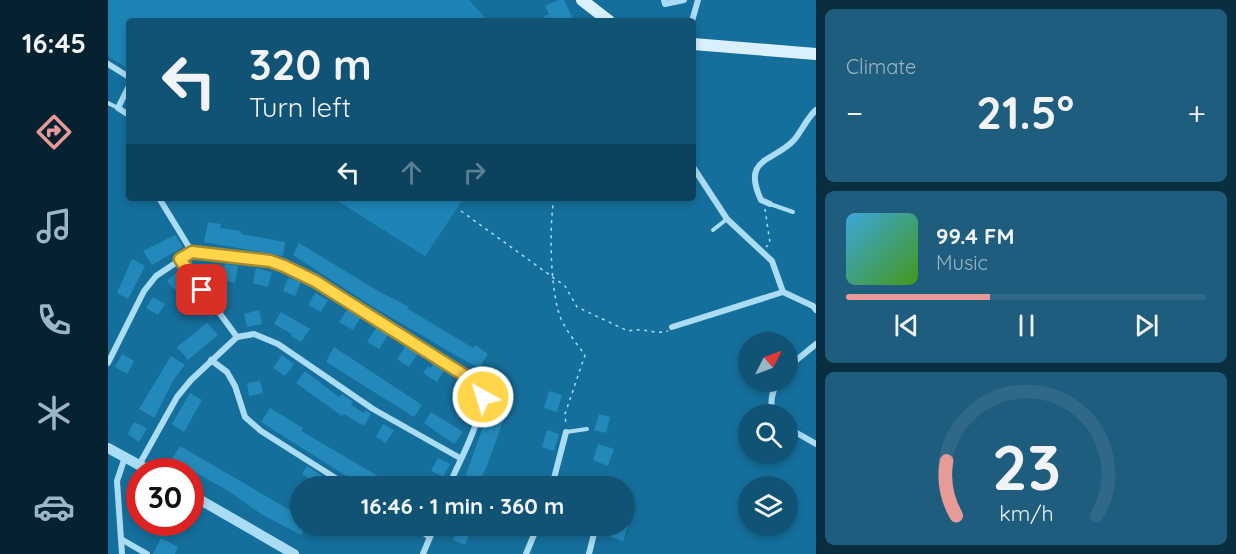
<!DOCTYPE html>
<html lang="en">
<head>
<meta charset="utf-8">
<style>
	body { margin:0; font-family:Quicksand,sans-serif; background:#1e5d7d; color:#f1f3f6; height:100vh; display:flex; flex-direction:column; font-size:22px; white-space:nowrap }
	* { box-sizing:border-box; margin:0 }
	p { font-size:20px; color:#9cb6c5 }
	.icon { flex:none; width:33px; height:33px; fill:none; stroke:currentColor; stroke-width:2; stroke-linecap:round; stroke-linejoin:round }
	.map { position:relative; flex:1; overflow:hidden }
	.panel { display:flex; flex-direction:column; gap:9px; padding:9px; background:#092e40; width:420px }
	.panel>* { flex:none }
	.banner { position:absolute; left:18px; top:18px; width:570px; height:183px; border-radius:6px; box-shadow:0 3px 9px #0003; background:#105375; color:#f1f3f6; overflow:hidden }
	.needle { width:39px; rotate:48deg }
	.buttons { position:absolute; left:630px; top:332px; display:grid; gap:12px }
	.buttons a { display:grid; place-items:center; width:60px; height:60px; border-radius:50%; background:#105375; box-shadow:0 3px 9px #0003; font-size:30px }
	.speed { position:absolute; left:18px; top:458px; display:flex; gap:12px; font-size:30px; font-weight:700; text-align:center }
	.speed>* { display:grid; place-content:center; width:78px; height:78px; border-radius:50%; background:#105375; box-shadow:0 3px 9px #0003; line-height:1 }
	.speed .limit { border:9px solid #d22; background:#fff; color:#111 }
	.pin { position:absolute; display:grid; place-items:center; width:51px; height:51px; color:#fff; margin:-26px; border-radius:12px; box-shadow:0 3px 9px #0006 }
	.me { position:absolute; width:66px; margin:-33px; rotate:321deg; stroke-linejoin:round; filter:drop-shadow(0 0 4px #0008) }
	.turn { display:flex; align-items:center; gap:21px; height:126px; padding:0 24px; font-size:27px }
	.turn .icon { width:78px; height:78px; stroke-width:2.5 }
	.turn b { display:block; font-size:42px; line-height:51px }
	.lanes { display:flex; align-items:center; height:57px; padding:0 24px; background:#0003; justify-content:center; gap:30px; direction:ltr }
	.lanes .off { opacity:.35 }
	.big { font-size:45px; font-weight:700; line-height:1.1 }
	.panel .tile { flex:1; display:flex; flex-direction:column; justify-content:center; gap:9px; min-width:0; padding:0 21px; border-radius:9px; background:#1e5d7d }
	.panel .dial { align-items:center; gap:0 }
	.dial svg { height:156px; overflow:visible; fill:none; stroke:#306987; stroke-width:7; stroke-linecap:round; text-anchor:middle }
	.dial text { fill:#f1f3f6; stroke:none }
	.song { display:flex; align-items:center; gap:18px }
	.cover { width:72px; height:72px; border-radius:9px; background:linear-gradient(135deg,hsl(200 70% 55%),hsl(100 70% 35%)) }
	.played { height:6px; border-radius:3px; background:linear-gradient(90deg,#e69b98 40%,#306987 40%) }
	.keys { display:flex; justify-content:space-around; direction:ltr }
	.heat { display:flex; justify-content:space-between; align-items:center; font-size:33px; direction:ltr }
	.trip { position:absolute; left:182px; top:476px; width:345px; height:60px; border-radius:30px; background:#105375; box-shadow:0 3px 9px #0003; font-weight:700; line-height:60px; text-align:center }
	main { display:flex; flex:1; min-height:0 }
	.tab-bar { display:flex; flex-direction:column; width:108px; justify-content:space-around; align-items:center; background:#06212f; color:#9cb6c5 }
	.tab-bar .icon { width:42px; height:42px }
	.tab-bar .current { color:#e69b98 }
	.tab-bar b { font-size:27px; color:#f1f3f6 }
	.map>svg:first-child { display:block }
	.green { fill:#1d85b6 }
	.building { fill:#2389ba }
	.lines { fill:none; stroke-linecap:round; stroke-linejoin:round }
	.path { stroke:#aadcf3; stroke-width:1.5; stroke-dasharray:3 4.5; stroke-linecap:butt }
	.service { stroke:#aadcf3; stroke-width:4 }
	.minor { stroke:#aadcf3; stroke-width:6 }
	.tertiary { stroke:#aadcf3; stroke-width:10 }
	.secondary { stroke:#daf1fd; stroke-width:12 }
	.route-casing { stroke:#a68a30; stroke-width:15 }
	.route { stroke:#ffd54a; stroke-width:10 }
</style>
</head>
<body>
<main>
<nav class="tab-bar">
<b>16:45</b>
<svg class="icon current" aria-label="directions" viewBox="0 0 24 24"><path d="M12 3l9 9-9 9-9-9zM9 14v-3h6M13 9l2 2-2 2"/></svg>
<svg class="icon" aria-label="music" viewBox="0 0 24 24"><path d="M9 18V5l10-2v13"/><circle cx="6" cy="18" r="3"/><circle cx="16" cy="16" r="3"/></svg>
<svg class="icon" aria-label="phone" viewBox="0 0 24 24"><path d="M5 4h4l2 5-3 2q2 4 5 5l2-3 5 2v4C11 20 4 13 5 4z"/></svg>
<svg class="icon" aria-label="climate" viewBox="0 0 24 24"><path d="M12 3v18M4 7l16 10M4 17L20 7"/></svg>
<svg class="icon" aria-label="car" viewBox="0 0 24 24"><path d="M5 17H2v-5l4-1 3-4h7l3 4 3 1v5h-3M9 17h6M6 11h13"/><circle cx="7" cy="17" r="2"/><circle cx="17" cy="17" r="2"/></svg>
</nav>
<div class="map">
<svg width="708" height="554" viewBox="0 0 708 554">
	<rect width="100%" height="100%" fill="#156f9c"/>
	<g class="green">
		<path d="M 0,0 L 361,0 L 380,21 L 21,21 L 21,69 L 0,56 Z"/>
		<path d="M 225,198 L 356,198 L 317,256 Z"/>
	</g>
	<g class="building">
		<path d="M 450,0 L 456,0 L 466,21 L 439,21 L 436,16 L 441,14 L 437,6 Z"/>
		<path d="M 100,222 L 113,224 L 112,228 L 133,231 L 133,234 L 177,242 L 175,256 L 96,242 Z"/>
		<path d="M 67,235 L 75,247 L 44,265 L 35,251 Z"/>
		<path d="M 191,243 L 270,291 L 301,307 L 300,309 L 365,348 L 367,345 L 380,354 L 371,368 L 349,356 L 262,305 L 185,255 Z"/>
		<path d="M 24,259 L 37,266 L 20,299 L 9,293 Z"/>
		<path d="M 117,264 L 130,266 L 127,283 L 114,280 Z"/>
		<path d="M 148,268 L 164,272 L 160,287 L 145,283 Z"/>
		<path d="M 70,271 L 79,282 L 69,292 L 59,281 Z"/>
		<path d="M 180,278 L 193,282 L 187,296 L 175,291 Z"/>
		<path d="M 207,293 L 220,300 L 213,312 L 200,305 Z"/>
		<path d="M 45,297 L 57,304 L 50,315 L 38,308 Z"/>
		<path d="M 151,310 L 154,324 L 139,327 L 136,314 Z"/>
		<path d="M 239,310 L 252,318 L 245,330 L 231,322 Z"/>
		<path d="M 173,312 L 202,329 L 193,342 L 183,336 L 184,334 L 166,324 Z"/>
		<path d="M 99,323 L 110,335 L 80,360 L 69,347 Z"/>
		<path d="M 269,327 L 280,335 L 271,349 L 259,342 Z"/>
		<path d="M 298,345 L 310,353 L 301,367 L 289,359 Z"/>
		<path d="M 226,347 L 314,405 L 306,417 L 218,362 Z"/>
		<path d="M 14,354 L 26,361 L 19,374 L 7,367 Z"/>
		<path d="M 174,355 L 186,364 L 177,376 L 165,368 Z"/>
		<path d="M 63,356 L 77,365 L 66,379 L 46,418 L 31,409 Z"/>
		<path d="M 326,363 L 336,370 L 329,382 L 315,373 L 320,366 L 323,368 Z"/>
		<path d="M 197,371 L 231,397 L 234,394 L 245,402 L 243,405 L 256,413 L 257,410 L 263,414 L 256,426 L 236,414 L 234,416 L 188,383 Z"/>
		<path d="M 152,381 L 155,393 L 141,396 L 139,383 Z"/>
		<path d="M 441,391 L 454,395 L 449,412 L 436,408 Z"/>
		<path d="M 82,393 L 94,400 L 76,432 L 64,424 Z"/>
		<path d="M 387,393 L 403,399 L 380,463 L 370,486 L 354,486 Z"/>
		<path d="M 162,408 L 195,428 L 193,431 L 270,476 L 264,486 L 254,486 L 153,422 Z"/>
		<path d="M 323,412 L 355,432 L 346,444 L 316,423 Z"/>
		<path d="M 491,414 L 502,417 L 498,433 L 486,430 Z"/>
		<path d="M 26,422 L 39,428 L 31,442 L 20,434 Z"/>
		<path d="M 275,424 L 286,430 L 278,443 L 268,437 Z"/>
		<path d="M 439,430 L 451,434 L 446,451 L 434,447 Z"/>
		<path d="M 490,444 L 506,449 L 500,466 L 485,460 Z"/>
		<path d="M 72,446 L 192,516 L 192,525 L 198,525 L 193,535 L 153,514 L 122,492 L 64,459 Z"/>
		<path d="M 330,458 L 342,464 L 335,477 L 323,471 Z"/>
		<path d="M 199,466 L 217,478 L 230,486 L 214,486 L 194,474 Z"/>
		<path d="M 351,525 L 363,530 L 357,545 L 345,540 Z"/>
		<path d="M 506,525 L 520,525 L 515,541 L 502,537 Z"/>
		<path d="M 53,538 L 70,547 L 67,554 L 45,554 Z"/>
	</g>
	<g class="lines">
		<g class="path">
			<path d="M 446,198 C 441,227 442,292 453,319 C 459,332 469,344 477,355 L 457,414 L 458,426"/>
			<path d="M 657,209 L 662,243 L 658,247"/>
			<path d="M 353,211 L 457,286 L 469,307 L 520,331 C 536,327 546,335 560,331"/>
		</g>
		<g class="service">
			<path d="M 0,103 L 10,108"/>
			<path d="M 662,204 L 685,212"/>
			<path d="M 605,230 L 619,219"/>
			<path d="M 458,432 L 479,429"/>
		</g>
		<g class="minor">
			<path d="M 556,0 L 557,4 L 576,0"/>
			<path d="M 584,21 L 590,0"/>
			<path d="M 0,64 L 21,77"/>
			<path d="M 21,86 L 10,108 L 21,115"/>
			<path d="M 585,167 L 619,219 L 664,261 L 675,292"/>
			<path d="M 51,198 L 84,252"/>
			<path d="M 662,204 L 653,200 C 633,157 666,162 686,140 C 694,131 698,119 708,110"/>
			<path d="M 72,259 L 129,337"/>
			<path d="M 564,327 L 675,292 L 705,306 L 708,310"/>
			<path d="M 103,360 L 119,372 L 127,386 L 137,417 L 153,431 L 240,486"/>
			<path d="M 0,363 L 36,291 L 48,276 L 84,252 L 162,261 L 176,265 L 207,281 L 372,386 C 379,415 352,458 341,486"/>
			<path d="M 680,367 L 708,344"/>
			<path d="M 666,414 C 661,404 664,391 670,381"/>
			<path d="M 680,428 L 708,444"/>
			<path d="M 31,465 L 69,397 L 83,380 L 129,337 L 146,334 L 170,344 L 265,409 L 352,458"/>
			<path d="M 444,486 L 458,432"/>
			<path d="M 496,486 L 498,481"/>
			<path d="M 303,525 L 322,537"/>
			<path d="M 13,539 L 39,554"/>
			<path d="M 14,554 L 9,481 L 17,457"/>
			<path d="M 315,554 L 327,525"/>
			<path d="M 418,554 L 430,525"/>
			<path d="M 481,554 L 488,525"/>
		</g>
		<g class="tertiary">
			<path d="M 0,448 L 42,471"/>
			<path d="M 82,494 L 186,554"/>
		</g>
		<g class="secondary">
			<path d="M 474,0 L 501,21"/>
			<path d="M 585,44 L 708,54"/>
		</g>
	</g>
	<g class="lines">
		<defs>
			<path id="route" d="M 94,290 L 72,259 L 84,252 L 162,261 L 176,266 L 207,281 L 364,380 L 372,386 L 375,397"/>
		</defs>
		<use href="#route" class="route-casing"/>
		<use href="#route" class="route"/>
	</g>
</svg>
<div class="buttons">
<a><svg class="needle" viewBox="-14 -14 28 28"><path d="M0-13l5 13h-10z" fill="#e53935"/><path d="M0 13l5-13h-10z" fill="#9cb6c5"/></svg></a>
<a><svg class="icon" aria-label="search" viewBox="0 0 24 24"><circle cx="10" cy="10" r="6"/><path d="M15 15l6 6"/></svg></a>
<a><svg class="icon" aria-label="layers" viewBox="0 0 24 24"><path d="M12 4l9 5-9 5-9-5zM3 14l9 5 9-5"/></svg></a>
</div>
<div class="speed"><div class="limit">30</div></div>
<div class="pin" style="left:94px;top:290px;background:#d93025"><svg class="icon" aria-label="arrive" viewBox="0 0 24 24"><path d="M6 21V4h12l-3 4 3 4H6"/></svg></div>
<svg class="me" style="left:375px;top:397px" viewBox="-20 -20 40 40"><circle r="17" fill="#ffd54a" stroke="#fff" stroke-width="3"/><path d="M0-11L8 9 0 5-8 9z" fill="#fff"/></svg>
<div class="trip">16:46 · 1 min · 360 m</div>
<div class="banner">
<div class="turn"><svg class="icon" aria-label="left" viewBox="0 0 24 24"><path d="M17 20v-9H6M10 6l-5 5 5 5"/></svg><div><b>320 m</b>Turn left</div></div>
<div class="lanes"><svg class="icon" aria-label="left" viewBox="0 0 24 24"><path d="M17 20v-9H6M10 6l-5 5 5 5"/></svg><svg class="icon off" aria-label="ahead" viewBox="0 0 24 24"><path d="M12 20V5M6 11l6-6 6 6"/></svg><svg class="icon off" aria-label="right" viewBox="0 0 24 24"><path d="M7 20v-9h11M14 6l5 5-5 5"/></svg></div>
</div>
</div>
<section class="panel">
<div class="tile"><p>Climate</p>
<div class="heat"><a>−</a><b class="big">21.5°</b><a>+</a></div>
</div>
<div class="tile">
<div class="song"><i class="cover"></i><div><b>99.4 FM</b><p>Music</p></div></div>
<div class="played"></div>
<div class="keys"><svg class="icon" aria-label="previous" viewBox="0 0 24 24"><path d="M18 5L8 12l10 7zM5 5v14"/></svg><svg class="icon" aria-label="pause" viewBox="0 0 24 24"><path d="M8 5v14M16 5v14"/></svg><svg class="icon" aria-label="next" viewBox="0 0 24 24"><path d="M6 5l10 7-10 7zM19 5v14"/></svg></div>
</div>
<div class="tile dial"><svg viewBox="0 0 100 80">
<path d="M14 69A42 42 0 1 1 86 69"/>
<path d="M14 69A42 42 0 0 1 9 41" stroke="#e69b98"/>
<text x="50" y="56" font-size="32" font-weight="700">23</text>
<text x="50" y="72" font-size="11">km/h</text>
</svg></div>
</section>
</main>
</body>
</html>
